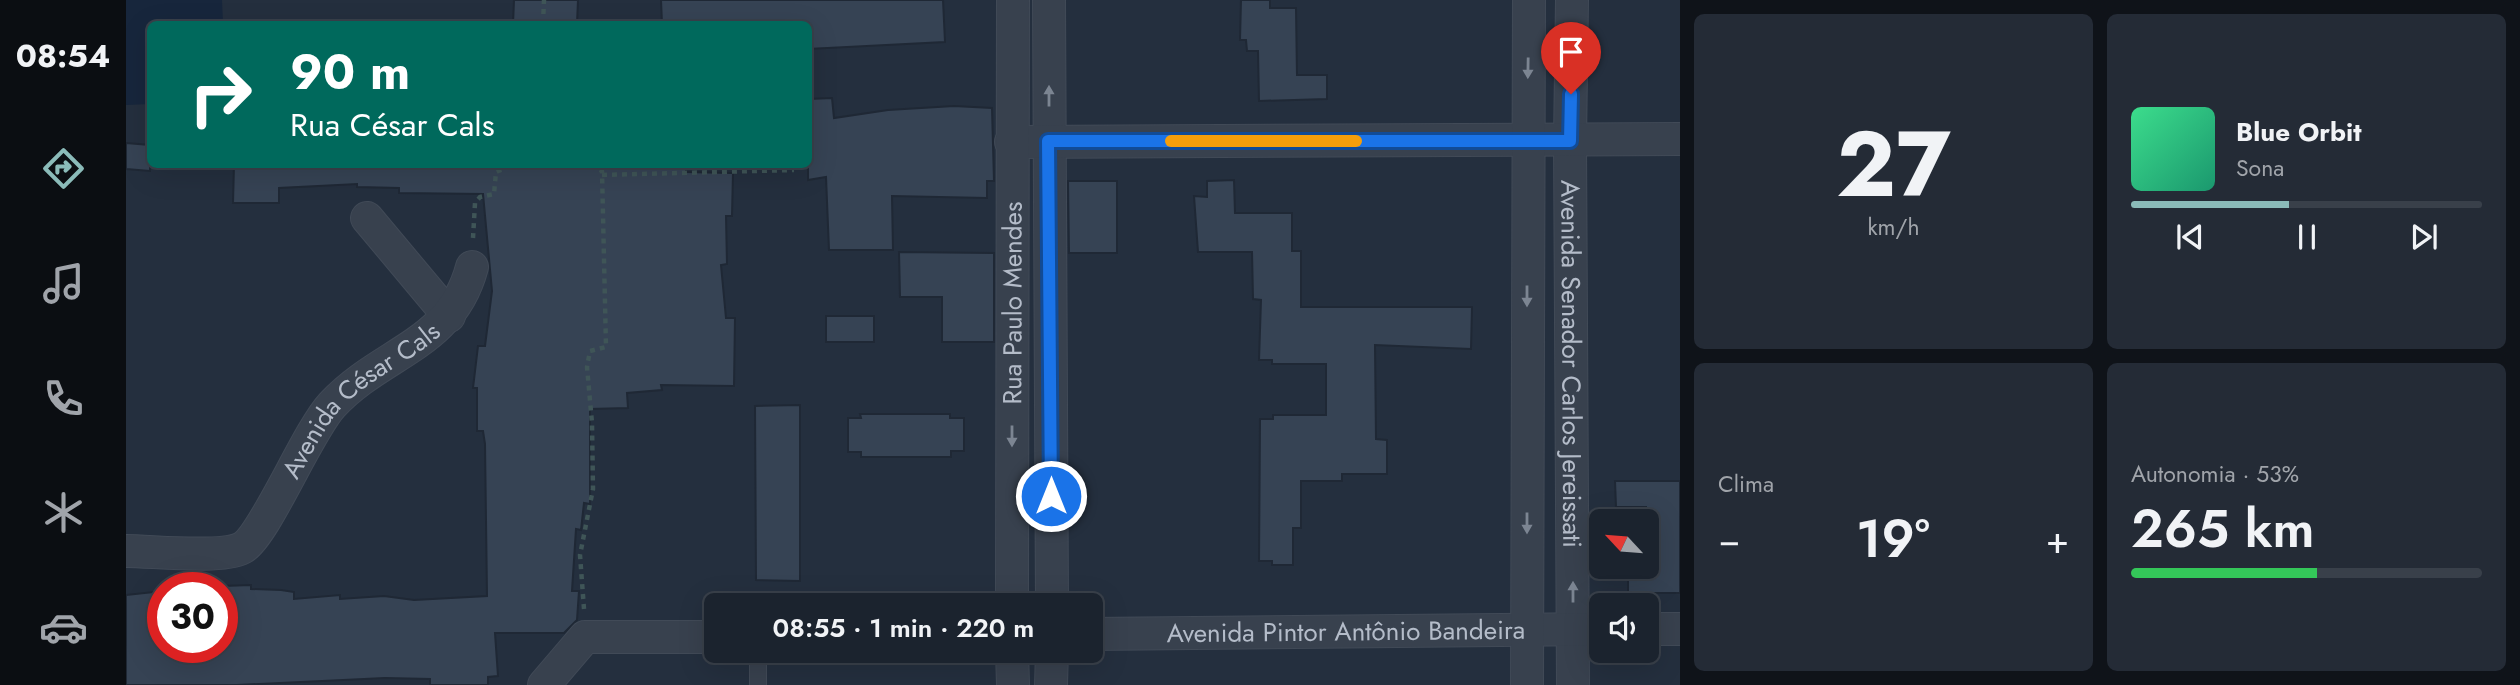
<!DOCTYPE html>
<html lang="pt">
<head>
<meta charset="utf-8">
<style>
	body { margin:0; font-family:Jost,sans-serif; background:#242b36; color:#f1f3f6; height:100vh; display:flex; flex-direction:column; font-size:26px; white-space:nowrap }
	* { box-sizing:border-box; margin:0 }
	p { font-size:23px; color:#a0a4aa }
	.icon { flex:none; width:38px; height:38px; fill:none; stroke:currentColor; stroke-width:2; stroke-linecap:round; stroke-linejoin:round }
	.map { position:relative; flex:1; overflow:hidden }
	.details { display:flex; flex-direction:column; gap:14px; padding:14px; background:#0f1319; width:840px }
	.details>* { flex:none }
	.hud { position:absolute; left:21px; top:21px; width:665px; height:147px; border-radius:10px; box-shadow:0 7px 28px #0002,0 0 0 2px #39404a; background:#00695c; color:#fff; overflow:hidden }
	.needle { width:46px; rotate:296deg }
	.tools { position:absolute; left:1463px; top:509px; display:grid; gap:14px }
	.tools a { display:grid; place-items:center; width:70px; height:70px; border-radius:10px; background:#1b232e; box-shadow:0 7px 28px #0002,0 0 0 2px #39404a; font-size:35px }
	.speed { position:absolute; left:21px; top:572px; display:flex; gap:14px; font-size:35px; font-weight:700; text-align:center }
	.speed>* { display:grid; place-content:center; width:91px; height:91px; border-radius:50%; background:#1b232e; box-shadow:0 7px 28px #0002,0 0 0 2px #39404a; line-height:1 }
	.speed .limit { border:10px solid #d22; background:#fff; color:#111 }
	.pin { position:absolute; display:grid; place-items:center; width:60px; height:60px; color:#fff; margin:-72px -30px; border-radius:50% 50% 50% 0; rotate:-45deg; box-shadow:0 0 7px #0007 }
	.pin .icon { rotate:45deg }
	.me { position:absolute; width:77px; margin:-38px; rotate:0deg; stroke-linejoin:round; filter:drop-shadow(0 0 5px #0008) }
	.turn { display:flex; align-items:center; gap:24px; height:147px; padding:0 28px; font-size:32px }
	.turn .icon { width:91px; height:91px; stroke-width:2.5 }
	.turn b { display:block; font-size:49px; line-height:60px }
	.big { font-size:52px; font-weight:600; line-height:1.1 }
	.details .widget { flex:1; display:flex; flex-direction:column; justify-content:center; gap:10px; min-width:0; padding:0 24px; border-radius:10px; background:#242b36 }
	.details .dial { align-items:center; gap:0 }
	.dial b { font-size:91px; line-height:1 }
	.song { display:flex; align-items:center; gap:21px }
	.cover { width:84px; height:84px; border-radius:10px; background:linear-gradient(135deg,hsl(150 70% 55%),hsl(160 70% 35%)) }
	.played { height:7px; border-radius:4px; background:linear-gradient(90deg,#8bbbb9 45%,#39404a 45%) }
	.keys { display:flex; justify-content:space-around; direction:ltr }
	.heat { display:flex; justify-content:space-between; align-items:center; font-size:38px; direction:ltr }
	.charge { height:10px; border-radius:5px; background:linear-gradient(90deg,#34c759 53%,#39404a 0) }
	.details .tiles { flex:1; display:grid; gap:14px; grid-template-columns:repeat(2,1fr) }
	.trip { position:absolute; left:578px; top:593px; width:399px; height:70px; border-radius:10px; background:#1b232e; box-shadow:0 7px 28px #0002,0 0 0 2px #39404a; font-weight:600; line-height:70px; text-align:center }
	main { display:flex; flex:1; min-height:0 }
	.menu { display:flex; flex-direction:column; width:126px; justify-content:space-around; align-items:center; background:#0b0e12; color:#a0a4aa }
	.menu .icon { width:49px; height:49px }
	.menu .on { color:#8bbbb9 }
	.menu b { font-size:32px; color:#f1f3f6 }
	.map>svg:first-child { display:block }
	.water { fill:#17263c }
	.building { fill:#364354; stroke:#1f2835; stroke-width:2 }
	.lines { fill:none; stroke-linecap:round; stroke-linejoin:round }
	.lane-casing { stroke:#414a57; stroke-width:18 }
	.street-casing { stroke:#414a57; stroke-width:34 }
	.path { stroke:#3f5557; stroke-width:4.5; stroke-dasharray:5 5; stroke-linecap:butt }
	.lane { stroke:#38414e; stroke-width:16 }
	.street { stroke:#38414e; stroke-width:32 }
	.oneway { fill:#7c8592 }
	.route-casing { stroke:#114b97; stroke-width:18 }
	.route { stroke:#1a73e8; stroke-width:12 }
	.slow { stroke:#f59e0b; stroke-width:12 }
	.labels { text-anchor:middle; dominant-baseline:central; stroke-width:7; stroke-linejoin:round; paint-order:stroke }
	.street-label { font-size:26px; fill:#b4bcc9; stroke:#1d2633 }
</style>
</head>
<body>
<main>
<nav class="menu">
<b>08:54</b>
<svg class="icon on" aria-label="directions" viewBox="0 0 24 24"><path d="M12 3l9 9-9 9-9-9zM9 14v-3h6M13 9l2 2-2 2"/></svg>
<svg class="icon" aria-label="music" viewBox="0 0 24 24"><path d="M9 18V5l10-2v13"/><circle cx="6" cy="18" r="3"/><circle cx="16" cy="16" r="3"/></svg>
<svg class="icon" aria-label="phone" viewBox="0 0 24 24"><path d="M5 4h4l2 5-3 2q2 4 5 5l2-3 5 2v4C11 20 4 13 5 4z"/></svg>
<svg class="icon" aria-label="climate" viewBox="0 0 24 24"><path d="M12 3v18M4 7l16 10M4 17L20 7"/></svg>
<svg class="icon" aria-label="car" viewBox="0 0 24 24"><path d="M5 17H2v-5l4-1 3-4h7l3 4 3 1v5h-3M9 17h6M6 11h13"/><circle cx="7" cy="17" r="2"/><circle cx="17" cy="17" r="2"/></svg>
</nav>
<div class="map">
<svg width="1554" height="685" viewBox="0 0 1554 685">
	<rect width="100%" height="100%" fill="#242f3e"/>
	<path class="water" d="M 0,0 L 96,0 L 97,24 L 24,24 L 24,104 L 0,105 Z"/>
	<g class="building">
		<path d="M 388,0 L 452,0 L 451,24 L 387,24 Z"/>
		<path d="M 535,0 L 817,0 L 819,42 L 682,49 L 682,24 L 536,24 Z"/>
		<path d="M 1115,0 L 1144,0 L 1144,8 L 1170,8 L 1171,75 L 1201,75 L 1201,99 L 1133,101 L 1132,51 L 1121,51 L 1120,40 L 1114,40 Z"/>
		<path d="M 706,98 L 708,118 L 762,110 L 828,106 L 866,108 L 868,181 L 861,181 L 861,198 L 766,196 L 767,250 L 703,250 L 700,177 L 682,180 L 682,99 Z"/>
		<path d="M 0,143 L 24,145 L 24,171 L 0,169 Z"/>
		<path d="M 108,164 L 560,164 L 560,172 L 607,173 L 606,216 L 600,216 L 601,264 L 595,265 L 600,318 L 609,318 L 608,386 L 535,385 L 536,390 L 501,393 L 502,408 L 464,409 L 464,504 L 458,503 L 455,530 L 450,529 L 446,591 L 453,591 L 451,620 L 438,633 L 369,633 L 372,676 L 362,677 L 362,685 L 304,685 L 304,679 L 259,678 L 111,685 L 0,685 L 0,595 L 37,591 L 37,648 L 96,648 L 96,586 L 125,585 L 125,589 L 155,590 L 168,592 L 168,599 L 214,595 L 214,599 L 258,596 L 288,600 L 361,596 L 359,444 L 357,431 L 351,431 L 351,388 L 347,388 L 352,346 L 359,346 L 366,291 L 357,194 L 273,193 L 273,188 L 231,187 L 231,184 L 153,188 L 153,203 L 107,203 Z"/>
		<path d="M 1108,180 L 1109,213 L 1166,213 L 1166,251 L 1175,251 L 1175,307 L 1346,307 L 1345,349 L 1249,345 L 1250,439 L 1261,440 L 1261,474 L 1216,474 L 1216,481 L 1175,481 L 1175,528 L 1167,528 L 1167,565 L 1146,565 L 1146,561 L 1133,561 L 1134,419 L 1147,419 L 1147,415 L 1200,415 L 1200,364 L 1146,364 L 1146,360 L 1133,360 L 1135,300 L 1127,299 L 1126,252 L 1072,252 L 1068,196 L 1081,197 L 1081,181 Z"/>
		<path d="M 942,181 L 991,181 L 991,253 L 943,253 Z"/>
		<path d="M 773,252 L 868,253 L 868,342 L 816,342 L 816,297 L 774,297 Z"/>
		<rect x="700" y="316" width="48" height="26"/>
		<path d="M 674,405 L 674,581 L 630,580 L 629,406 Z"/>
		<path d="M 734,414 L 824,414 L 824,418 L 838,418 L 838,451 L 825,451 L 825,457 L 735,457 L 735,452 L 722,452 L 722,418 L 735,418 Z"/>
		<path d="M 1489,481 L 1554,481 L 1554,593 L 1502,593 L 1502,567 L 1521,567 L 1520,507 L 1490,507 Z"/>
	</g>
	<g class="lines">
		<defs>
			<path id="lane" d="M 632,651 L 632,685"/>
			<g id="street">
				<path d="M 923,0 L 926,606"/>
				<path id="s1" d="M 1446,0 L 1444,141 L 1447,685"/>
				<path d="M 885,142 L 1554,139"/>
				<path d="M 241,218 L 323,316"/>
				<path id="s2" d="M 0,551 C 27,551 95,559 116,548 C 138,537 181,432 206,405 C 256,351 325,346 346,267"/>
				<path id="s3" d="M 886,606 L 887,0"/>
				<path d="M 1521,629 L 1554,629"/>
				<path id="s4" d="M 964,634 L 1475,629"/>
				<path d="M 886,651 L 887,685"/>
				<path d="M 418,685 L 459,637 L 590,637"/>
				<path d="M 925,685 L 926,651"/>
				<path d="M 1401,685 L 1403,0"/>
			</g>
		</defs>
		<use href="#lane" class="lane-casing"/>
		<use href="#street" class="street-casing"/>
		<g class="path">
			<path d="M 417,24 L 418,0"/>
			<path d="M 476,175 L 668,170"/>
			<path d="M 347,238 L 349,203 L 354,197 L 368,194 L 370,172 L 391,164"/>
			<path d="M 458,609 L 454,555 L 467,489 L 466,423 L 461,367 L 464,351 L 480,347 L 476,171 L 459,164"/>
		</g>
		<use href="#lane" class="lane"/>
		<use href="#street" class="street"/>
	</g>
	<defs><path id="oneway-solid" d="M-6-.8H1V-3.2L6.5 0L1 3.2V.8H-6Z" transform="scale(1.75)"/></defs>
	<g class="oneway">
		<use href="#oneway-solid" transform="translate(1402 68) rotate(91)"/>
		<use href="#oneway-solid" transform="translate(923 96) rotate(-90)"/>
		<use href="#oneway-solid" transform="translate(1401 296) rotate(90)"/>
		<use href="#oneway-solid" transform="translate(886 436) rotate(90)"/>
		<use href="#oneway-solid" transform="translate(1401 523) rotate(90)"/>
		<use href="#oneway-solid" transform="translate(1447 592) rotate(-90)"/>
	</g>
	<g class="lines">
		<defs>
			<path id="route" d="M 925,496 L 922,141 L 1444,141 L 1445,94"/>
		</defs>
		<use href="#route" class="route-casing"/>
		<use href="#route" class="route"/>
		<path class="slow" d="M 1045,141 L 1230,141"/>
	</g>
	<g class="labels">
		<g class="street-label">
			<text stroke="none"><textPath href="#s3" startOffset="303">Rua Paulo Mendes</textPath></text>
			<text stroke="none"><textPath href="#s1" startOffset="364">Avenida Senador Carlos Jereissati</textPath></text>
			<text stroke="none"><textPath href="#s2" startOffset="310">Avenida César Cals</textPath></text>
			<text stroke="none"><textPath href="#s4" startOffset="256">Avenida Pintor Antônio Bandeira</textPath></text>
		</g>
	</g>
</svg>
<div class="tools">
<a><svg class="needle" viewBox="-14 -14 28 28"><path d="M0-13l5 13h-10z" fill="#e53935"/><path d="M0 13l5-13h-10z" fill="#a0a4aa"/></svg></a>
<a><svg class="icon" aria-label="sound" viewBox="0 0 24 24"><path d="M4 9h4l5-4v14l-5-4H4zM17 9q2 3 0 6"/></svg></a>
</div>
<div class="speed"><div class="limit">30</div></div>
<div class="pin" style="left:1445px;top:94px;background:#d93025"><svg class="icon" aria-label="arrive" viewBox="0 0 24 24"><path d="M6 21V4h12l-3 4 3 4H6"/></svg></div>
<svg class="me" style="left:925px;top:496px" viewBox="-20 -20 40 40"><circle r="17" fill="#1a73e8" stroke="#fff" stroke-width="3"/><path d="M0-11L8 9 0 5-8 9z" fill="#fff"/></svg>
<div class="trip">08:55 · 1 min · 220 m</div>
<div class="hud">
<div class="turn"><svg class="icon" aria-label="right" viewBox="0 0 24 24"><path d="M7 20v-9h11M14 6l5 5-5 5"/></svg><div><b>90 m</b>Rua César Cals</div></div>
</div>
</div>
<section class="details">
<div class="tiles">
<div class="widget dial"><b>27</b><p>km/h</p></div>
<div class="widget">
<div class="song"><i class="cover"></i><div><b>Blue Orbit</b><p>Sona</p></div></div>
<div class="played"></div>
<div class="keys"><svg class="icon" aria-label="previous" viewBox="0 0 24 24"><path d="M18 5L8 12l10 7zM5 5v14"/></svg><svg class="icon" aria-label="pause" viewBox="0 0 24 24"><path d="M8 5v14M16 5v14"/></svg><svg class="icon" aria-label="next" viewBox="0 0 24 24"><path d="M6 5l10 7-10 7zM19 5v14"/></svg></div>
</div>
<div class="widget"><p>Clima</p>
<div class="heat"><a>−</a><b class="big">19°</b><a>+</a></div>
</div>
<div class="widget"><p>Autonomia · 53%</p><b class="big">265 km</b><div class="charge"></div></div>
</div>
</section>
</main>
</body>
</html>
